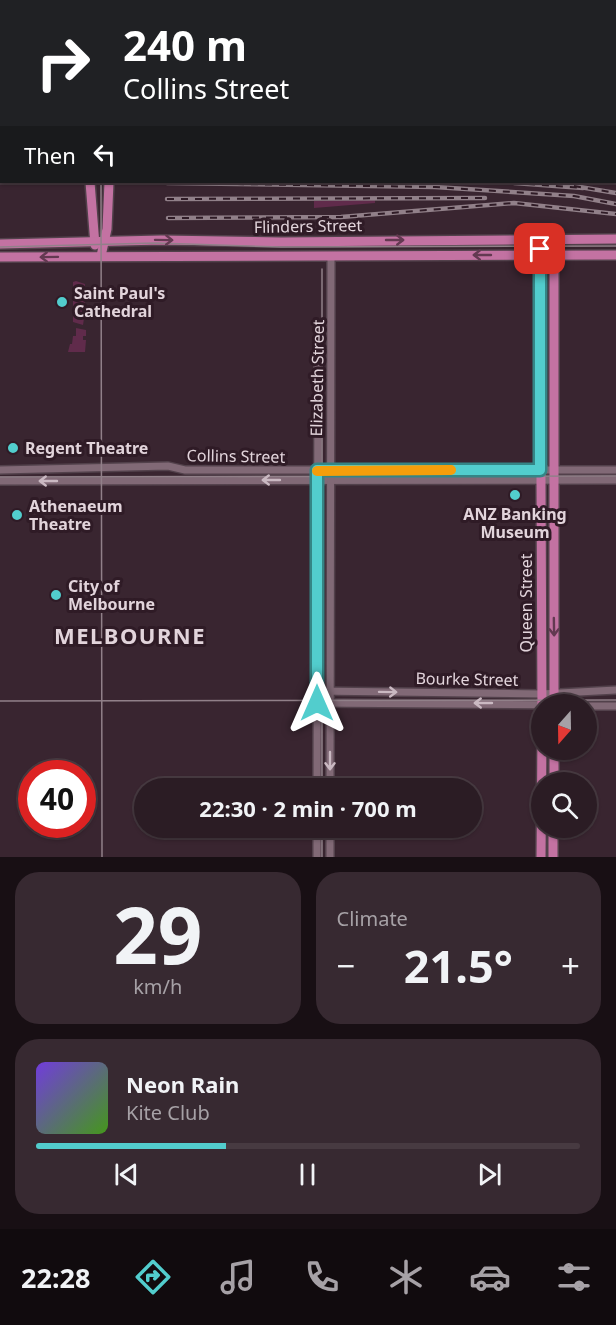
<!DOCTYPE html>
<html lang="en">
<head>
<meta charset="utf-8">
<style>
	body { margin:0; font-family:"Noto Sans",sans-serif; background:#372931; color:#f1f3f6; height:100vh; display:flex; flex-direction:column; font-size:22px; white-space:nowrap }
	* { box-sizing:border-box; margin:0 }
	p { font-size:20px; color:#a6a1a6 }
	.icon { flex:none; width:33px; height:33px; fill:none; stroke:currentColor; stroke-width:2; stroke-linecap:round; stroke-linejoin:round }
	.map { position:relative; height:857px; overflow:hidden }
	.drawer { display:flex; flex-direction:column; gap:15px; padding:15px; background:#180f14; flex:1 }
	.drawer>* { flex:none }
	.hud { position:absolute; left:0px; top:0px; width:616px; height:183px; box-shadow:0 2px 4px #0004,0 0 0 2px #473a41; background:#202124; color:#fff; overflow:hidden }
	.needle { width:39px; rotate:200deg }
	.fabs { position:absolute; left:531px; top:694px; display:grid; gap:12px }
	.fabs a { display:grid; place-items:center; width:66px; height:66px; border-radius:50%; background:#2b1c24; box-shadow:0 2px 4px #0004,0 0 0 2px #473a41; font-size:30px }
	.speed { position:absolute; left:18px; top:760px; display:flex; gap:12px; font-size:30px; font-weight:700; text-align:center }
	.speed>* { display:grid; place-content:center; width:78px; height:78px; border-radius:50%; background:#2b1c24; box-shadow:0 2px 4px #0004,0 0 0 2px #473a41; line-height:1 }
	.speed .limit { border:9px solid #d22; background:#fff; color:#111 }
	.pin { position:absolute; display:grid; place-items:center; width:51px; height:51px; color:#fff; margin:-26px; border-radius:12px; box-shadow:0 3px 9px #0006 }
	.me { position:absolute; width:66px; margin:-33px; rotate:0deg; stroke-linejoin:round; filter:drop-shadow(0 0 4px #0008) }
	.turn { display:flex; align-items:center; gap:21px; height:126px; padding:0 24px; font-size:27px }
	.turn .icon { width:78px; height:78px; stroke-width:2.5 }
	.turn b { display:block; font-size:42px; line-height:51px }
	.then { display:flex; align-items:center; height:57px; padding:0 24px; background:#0003; gap:12px; font-size:22px }
	.big { font-size:45px; font-weight:700; line-height:1.1 }
	.drawer .card { flex:1; display:flex; flex-direction:column; justify-content:center; gap:9px; min-width:0; padding:0 21px; border-radius:24px; background:#372931 }
	.drawer .dial { align-items:center; gap:0 }
	.dial b { font-size:78px; line-height:1 }
	.song { display:flex; align-items:center; gap:18px }
	.cover { width:72px; height:72px; border-radius:9px; background:linear-gradient(135deg,hsl(260 70% 55%),hsl(100 70% 35%)) }
	.played { height:6px; border-radius:3px; background:linear-gradient(90deg,#52cdcd 35%,#473a41 35%) }
	.keys { display:flex; justify-content:space-around; direction:ltr }
	.heat { display:flex; justify-content:space-between; align-items:center; font-size:33px; direction:ltr }
	.drawer .tiles { flex:1; display:grid; gap:15px; grid-template-columns:1fr 1fr }
	.card:last-child { grid-column:span 2 }
	.trip { position:absolute; left:134px; top:778px; width:348px; height:60px; border-radius:30px; background:#2b1c24; box-shadow:0 2px 4px #0004,0 0 0 2px #473a41; font-weight:700; line-height:60px; text-align:center }
	.tabs { display:flex; height:96px; justify-content:space-around; align-items:center; background:#110b0e; color:#a6a1a6 }
	.tabs .icon { width:42px; height:42px }
	.tabs .current { color:#52cdcd }
	.tabs b { font-size:27px; color:#f1f3f6 }
	.map>svg:first-child { display:block }
	.green { fill:#602b4b }
	.lines { fill:none; stroke-linecap:round; stroke-linejoin:round }
	.ferry { stroke:#49d9d9; stroke-width:1.5; stroke-dasharray:8 6; stroke-linecap:butt }
	.minor-casing { stroke:#52414b; stroke-width:10 }
	.major-casing { stroke:#52414b; stroke-width:12 }
	.minor { stroke:#816976; stroke-width:7 }
	.major { stroke:#c372a2; stroke-width:9 }
	.tram { stroke:#918089; stroke-width:1.5 }
	.rail-casing { stroke:#918089; stroke-width:4.5 }
	.rail { stroke:#2f1b26; stroke-width:2; stroke-dasharray:7; stroke-linecap:butt }
	.oneway { stroke:#633951 }
	.oneway2 { stroke:#cab9c2 }
	.route-casing { stroke:#358585; stroke-width:15 }
	.route { stroke:#52cdcd; stroke-width:10 }
	.slow { stroke:#f59e0b; stroke-width:10 }
	.poi-dot { fill:#52cdcd; stroke:#2f1b26; stroke-width:2 }
	.labels { text-anchor:middle; dominant-baseline:central; stroke-width:6; stroke-linejoin:round; paint-order:stroke }
	.street-label { font-size:16px; fill:#e2d4db; stroke:#2f1b26 }
	.poi-label { font-size:16px; font-weight:bold; fill:#e2d4db; stroke:#2f1b26; text-anchor:start }
	.district-label { font-size:22px; font-weight:bold; letter-spacing:1.5px; fill:#e2d4db; stroke:#2f1b26 }
</style>
</head>
<body>
<div class="map">
<svg width="616" height="857" viewBox="0 0 616 857">
	<rect width="100%" height="100%" fill="#392530"/>
	<g class="green">
		<path d="M 375,200 L 375,203 L 314,208 L 314,201 Z"/>
		<path d="M 76,281 L 85,284 L 85,293 L 83,293 L 85,297 L 85,308 L 82,308 L 82,312 L 85,312 L 83,325 L 73,322 L 73,282 Z"/>
		<path d="M 76,328 L 86,330 L 86,336 L 83,336 L 83,340 L 86,340 L 85,352 L 68,352 L 70,344 L 72,344 L 73,336 L 76,336 Z"/>
	</g>
	<g class="lines">
		<path class="ferry" d="M 615,105 L 616,105"/>
		<defs>
			<g id="minor">
				<path d="M 0,470 L 168,466 L 185,470 L 616,470"/>
				<path d="M 0,481 L 616,480"/>
				<path d="M 317,691 L 541,694 L 616,690"/>
				<path d="M 317,703 L 577,705"/>
				<path d="M 586,706 L 616,706"/>
				<path d="M 317,789 L 318,361"/>
				<path d="M 330,789 L 331,256"/>
				<path d="M 317,828 L 317,857"/>
				<path d="M 330,828 L 330,857"/>
			</g>
			<g id="major">
				<path d="M 95,0 L 95,2"/>
				<path d="M 105,0 L 105,2"/>
				<path d="M 90,182 L 95,245"/>
				<path d="M 0,244 L 161,240 L 281,242 L 616,239"/>
				<path d="M 540,252 L 542,713"/>
				<path d="M 101,256 L 107,229 L 109,182"/>
				<path d="M 0,257 L 616,255"/>
				<path d="M 554,705 L 554,251"/>
				<path d="M 554,750 L 554,783"/>
				<path d="M 541,857 L 542,733"/>
				<path d="M 553,857 L 553,828"/>
			</g>
		</defs>
		<use href="#minor" class="minor-casing"/>
		<use href="#major" class="major-casing"/>
		<use href="#minor" class="minor"/>
		<use href="#major" class="major"/>
		<g class="tram">
			<path d="M 98,0 L 98,2"/>
			<path d="M 101,182 L 102,857"/>
			<path d="M 0,247 L 156,243 L 281,247 L 616,246"/>
			<path d="M 0,477 L 616,476"/>
			<path d="M 0,701 L 616,700"/>
			<path d="M 322,789 L 322,269"/>
			<path d="M 322,828 L 322,857"/>
		</g>
		<defs>
			<g id="rail">
				<path d="M 167,183 L 435,187 L 574,196 L 616,204"/>
				<path d="M 514,183 L 583,188"/>
				<path d="M 574,186 L 616,193"/>
				<path d="M 167,199 L 485,198"/>
				<path d="M 168,218 L 341,217 L 514,203 L 616,214"/>
			</g>
		</defs>
		<use href="#rail" class="rail-casing"/>
		<use href="#rail" class="rail"/>
	</g>
	<defs><path id="oneway-shaft" d="M-6 0H5M1.5-3L5.5 0L1.5 3" fill="none" stroke-width="1.6" stroke-linecap="round" stroke-linejoin="round" transform="scale(1.5)"/></defs>
	<g class="oneway">
		<use href="#oneway-shaft" transform="translate(164 240) rotate(1)"/>
		<use href="#oneway-shaft" transform="translate(395 240)"/>
		<use href="#oneway-shaft" transform="translate(482 255) rotate(180)"/>
		<use href="#oneway-shaft" transform="translate(49 257) rotate(179)"/>
		<use href="#oneway-shaft" transform="translate(554 627) rotate(89)"/>
	</g>
	<g class="oneway2">
		<use href="#oneway-shaft" transform="translate(271 480) rotate(180)"/>
		<use href="#oneway-shaft" transform="translate(48 481) rotate(180)"/>
		<use href="#oneway-shaft" transform="translate(388 692) rotate(1)"/>
		<use href="#oneway-shaft" transform="translate(483 703) rotate(-180)"/>
		<use href="#oneway-shaft" transform="translate(330 761) rotate(90)"/>
	</g>
	<g class="lines">
		<defs>
			<path id="route" d="M 317,703 L 317,470 L 540,470 L 540,249"/>
		</defs>
		<use href="#route" class="route-casing"/>
		<use href="#route" class="route"/>
		<path class="slow" d="M 317,471 L 451,470"/>
	</g>
	<g class="poi-dot">
		<circle cx="62" cy="302" r="6"/>
		<circle cx="13" cy="448" r="6"/>
		<circle cx="515" cy="495" r="6"/>
		<circle cx="17" cy="515" r="6"/>
		<circle cx="56" cy="595" r="6"/>
	</g>
	<g class="labels">
		<g class="street-label">
			<text transform="translate(308 226) rotate(-1)">Flinders Street</text>
			<text transform="translate(317 378) rotate(-89)">Elizabeth Street</text>
			<text transform="translate(236 456) rotate(1)">Collins Street</text>
			<text transform="translate(526 603) rotate(-90)">Queen Street</text>
			<text transform="translate(467 679) rotate(1)">Bourke Street</text>
		</g>
		<g class="poi-label">
			<text x="74" y="293">Saint Paul's<tspan x="74" dy="18">Cathedral</tspan></text>
			<text x="25" y="448">Regent Theatre</text>
			<text x="29" y="506">Athenaeum<tspan x="29" dy="18">Theatre</tspan></text>
			<text x="515" y="514" text-anchor="middle">ANZ Banking<tspan x="515" dy="18">Museum</tspan></text>
			<text x="68" y="586">City of<tspan x="68" dy="18">Melbourne</tspan></text>
		</g>
		<g class="district-label">
			<text x="130" y="635">MELBOURNE</text>
		</g>
	</g>
</svg>
<div class="fabs">
<a><svg class="needle" viewBox="-14 -14 28 28"><path d="M0-13l5 13h-10z" fill="#e53935"/><path d="M0 13l5-13h-10z" fill="#a6a1a6"/></svg></a>
<a><svg class="icon" aria-label="search" viewBox="0 0 24 24"><circle cx="10" cy="10" r="6"/><path d="M15 15l6 6"/></svg></a>
</div>
<div class="speed"><div class="limit">40</div></div>
<div class="pin" style="left:540px;top:249px;background:#d93025"><svg class="icon" aria-label="arrive" viewBox="0 0 24 24"><path d="M6 21V4h12l-3 4 3 4H6"/></svg></div>
<svg class="me" style="left:317px;top:703px" viewBox="-20 -20 40 40"><path d="M0-17L14 15 0 8-14 15z" fill="#52cdcd" stroke="#fff" stroke-width="4"/></svg>
<div class="trip">22:30 · 2 min · 700 m</div>
<div class="hud">
<div class="turn"><svg class="icon" aria-label="right" viewBox="0 0 24 24"><path d="M7 20v-9h11M14 6l5 5-5 5"/></svg><div><b>240 m</b>Collins Street</div></div>
<div class="then">Then<svg class="icon" aria-label="left" viewBox="0 0 24 24"><path d="M17 20v-9H6M10 6l-5 5 5 5"/></svg></div>
</div>
</div>
<section class="drawer">
<div class="tiles">
<div class="card dial"><b>29</b><p>km/h</p></div>
<div class="card"><p>Climate</p>
<div class="heat"><a>−</a><b class="big">21.5°</b><a>+</a></div>
</div>
<div class="card">
<div class="song"><i class="cover"></i><div><b>Neon Rain</b><p>Kite Club</p></div></div>
<div class="played"></div>
<div class="keys"><svg class="icon" aria-label="previous" viewBox="0 0 24 24"><path d="M18 5L8 12l10 7zM5 5v14"/></svg><svg class="icon" aria-label="pause" viewBox="0 0 24 24"><path d="M8 5v14M16 5v14"/></svg><svg class="icon" aria-label="next" viewBox="0 0 24 24"><path d="M6 5l10 7-10 7zM19 5v14"/></svg></div>
</div>
</div>
</section>
<nav class="tabs">
<b>22:28</b>
<svg class="icon current" aria-label="directions" viewBox="0 0 24 24"><path d="M12 3l9 9-9 9-9-9zM9 14v-3h6M13 9l2 2-2 2"/></svg>
<svg class="icon" aria-label="music" viewBox="0 0 24 24"><path d="M9 18V5l10-2v13"/><circle cx="6" cy="18" r="3"/><circle cx="16" cy="16" r="3"/></svg>
<svg class="icon" aria-label="phone" viewBox="0 0 24 24"><path d="M5 4h4l2 5-3 2q2 4 5 5l2-3 5 2v4C11 20 4 13 5 4z"/></svg>
<svg class="icon" aria-label="climate" viewBox="0 0 24 24"><path d="M12 3v18M4 7l16 10M4 17L20 7"/></svg>
<svg class="icon" aria-label="car" viewBox="0 0 24 24"><path d="M5 17H2v-5l4-1 3-4h7l3 4 3 1v5h-3M9 17h6M6 11h13"/><circle cx="7" cy="17" r="2"/><circle cx="17" cy="17" r="2"/></svg>
<svg class="icon" aria-label="filters" viewBox="0 0 24 24"><path d="M4 7h16M4 17h16"/><circle cx="9" cy="7" r="2"/><circle cx="15" cy="17" r="2"/></svg>
</nav>
</body>
</html>
